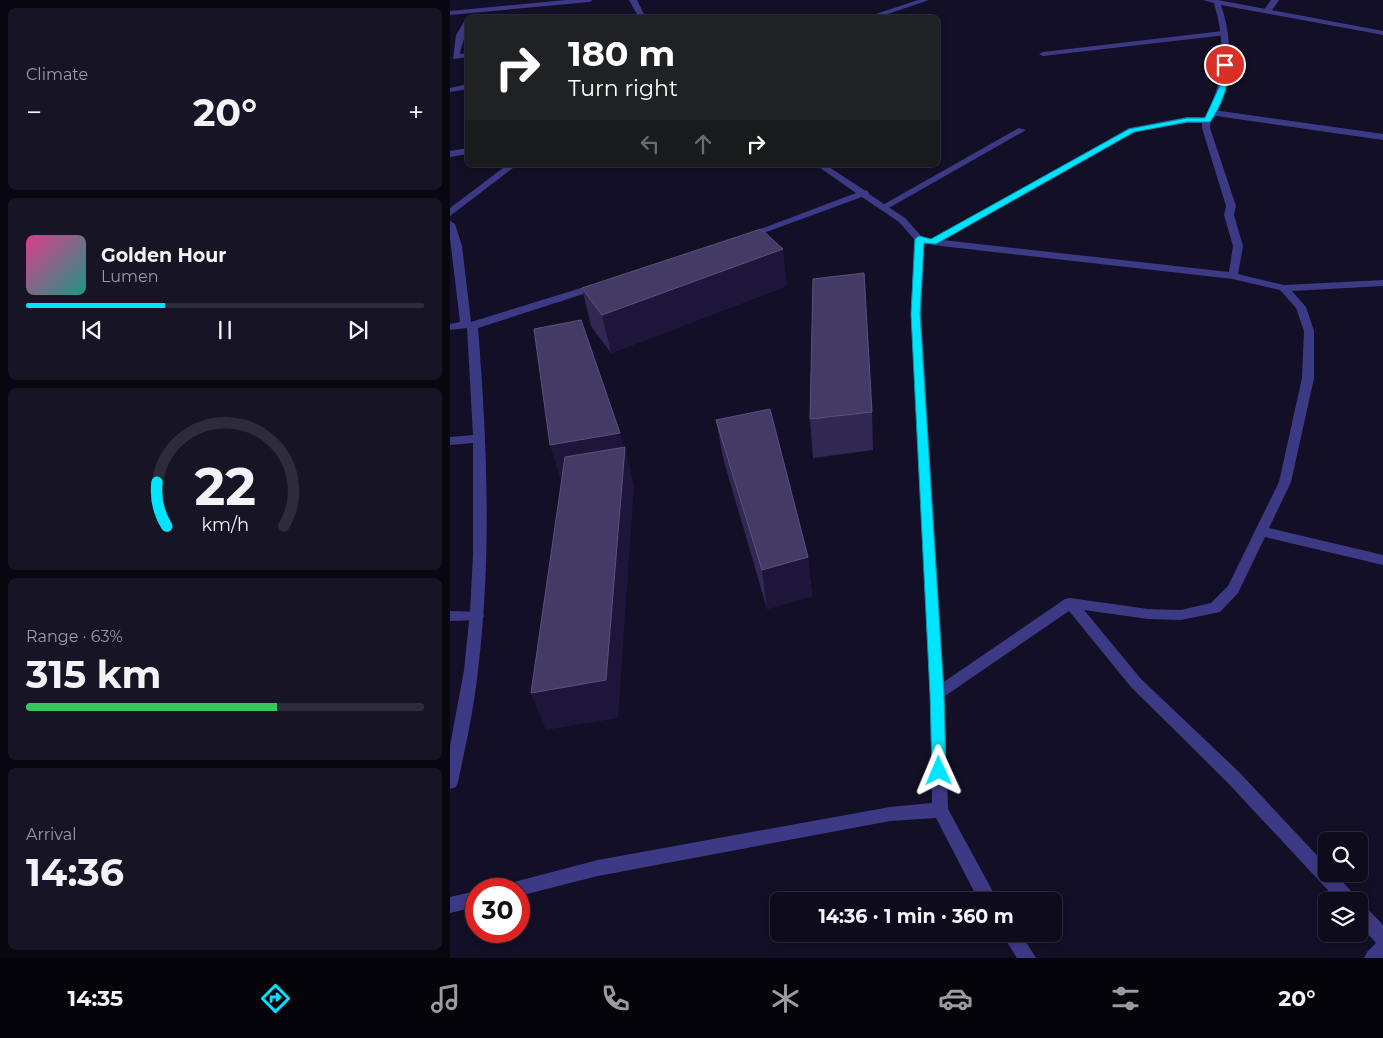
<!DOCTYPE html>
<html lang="en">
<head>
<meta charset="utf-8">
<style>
	body { margin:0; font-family:Montserrat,sans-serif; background:#171425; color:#f1f3f6; height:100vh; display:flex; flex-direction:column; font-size:19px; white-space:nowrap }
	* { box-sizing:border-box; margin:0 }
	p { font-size:16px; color:#9b9ba3 }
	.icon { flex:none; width:28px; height:28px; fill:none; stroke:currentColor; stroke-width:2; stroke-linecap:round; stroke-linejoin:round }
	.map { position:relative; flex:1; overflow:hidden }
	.drawer { display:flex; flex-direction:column; gap:8px; padding:8px; background:#08060f; width:450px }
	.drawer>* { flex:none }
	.banner { position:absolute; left:15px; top:15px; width:475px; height:152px; border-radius:8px; box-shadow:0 2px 8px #0003,0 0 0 1px #2e2b3b; background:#202124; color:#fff; overflow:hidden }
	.fabs { position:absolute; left:868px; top:832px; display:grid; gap:10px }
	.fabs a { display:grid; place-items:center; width:50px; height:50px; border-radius:8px; background:#0e0b1c; box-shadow:0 2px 8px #0003,0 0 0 1px #2e2b3b; font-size:25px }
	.speed { position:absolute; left:15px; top:878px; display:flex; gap:10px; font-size:25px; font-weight:700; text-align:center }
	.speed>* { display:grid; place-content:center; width:65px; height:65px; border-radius:50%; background:#0e0b1c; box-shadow:0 2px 8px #0003,0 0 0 1px #2e2b3b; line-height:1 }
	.speed .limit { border:8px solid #d22; background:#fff; color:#111 }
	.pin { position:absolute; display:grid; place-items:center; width:42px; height:42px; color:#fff; margin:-21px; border:2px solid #fff; border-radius:50%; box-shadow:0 1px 5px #0007 }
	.me { position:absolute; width:55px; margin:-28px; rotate:359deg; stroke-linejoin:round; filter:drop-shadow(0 0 4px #0008) }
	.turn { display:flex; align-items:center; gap:18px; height:105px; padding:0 20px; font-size:22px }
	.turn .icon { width:65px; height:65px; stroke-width:2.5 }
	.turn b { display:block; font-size:35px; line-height:42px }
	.lanes { display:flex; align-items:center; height:48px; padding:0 20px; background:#0003; justify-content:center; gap:25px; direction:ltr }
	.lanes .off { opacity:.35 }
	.big { font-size:38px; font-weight:700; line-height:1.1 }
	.drawer .card { flex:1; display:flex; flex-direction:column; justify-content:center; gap:8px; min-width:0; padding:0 18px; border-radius:8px; background:#171425 }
	.drawer .dial { align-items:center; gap:0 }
	.dial svg { height:130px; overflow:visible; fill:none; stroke:#2e2b3b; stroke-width:7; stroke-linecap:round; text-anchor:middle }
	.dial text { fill:#f1f3f6; stroke:none }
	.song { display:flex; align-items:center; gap:15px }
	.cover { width:60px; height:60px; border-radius:8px; background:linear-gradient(135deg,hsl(330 70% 55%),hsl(170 70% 35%)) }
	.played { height:5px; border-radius:2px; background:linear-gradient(90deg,#00e5ff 35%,#2e2b3b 35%) }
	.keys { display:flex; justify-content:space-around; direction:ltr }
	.heat { display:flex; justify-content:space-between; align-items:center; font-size:28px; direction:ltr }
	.charge { height:8px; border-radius:4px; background:linear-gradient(90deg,#34c759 63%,#2e2b3b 0) }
	.trip { position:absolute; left:320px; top:892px; width:292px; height:50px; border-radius:8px; background:#0e0b1c; box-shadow:0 2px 8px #0003,0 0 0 1px #2e2b3b; font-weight:700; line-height:50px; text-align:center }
	.menu { display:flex; height:80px; justify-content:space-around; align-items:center; background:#06040b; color:#9b9ba3 }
	.menu .icon { width:35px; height:35px }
	.menu .current { color:#00e5ff }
	.menu b { font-size:22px; color:#f1f3f6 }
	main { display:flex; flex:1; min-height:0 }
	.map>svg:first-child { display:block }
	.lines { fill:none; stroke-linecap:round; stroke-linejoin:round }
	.service { fill:#3d3a85; fill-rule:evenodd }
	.minor { fill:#3d3a85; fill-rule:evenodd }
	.tertiary { fill:#3d3a85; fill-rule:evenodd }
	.wall { fill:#312854 }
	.shaded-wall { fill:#1d163a }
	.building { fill:#433a66; stroke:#5a527e }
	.route { fill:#00e5ff; stroke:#0095a6 }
</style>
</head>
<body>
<main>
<section class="drawer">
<div class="card"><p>Climate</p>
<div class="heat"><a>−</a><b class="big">20°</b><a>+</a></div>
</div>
<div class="card">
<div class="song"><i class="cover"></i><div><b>Golden Hour</b><p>Lumen</p></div></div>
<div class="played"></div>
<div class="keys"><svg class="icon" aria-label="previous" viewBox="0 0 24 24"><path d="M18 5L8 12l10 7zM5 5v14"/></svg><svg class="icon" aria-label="pause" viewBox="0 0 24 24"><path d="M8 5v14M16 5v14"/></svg><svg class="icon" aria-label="next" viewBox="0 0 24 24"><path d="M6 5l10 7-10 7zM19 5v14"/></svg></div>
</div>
<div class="card dial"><svg viewBox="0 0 100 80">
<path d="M14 69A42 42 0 1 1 86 69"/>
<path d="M14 69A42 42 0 0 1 8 42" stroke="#00e5ff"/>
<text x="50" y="56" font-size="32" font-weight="700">22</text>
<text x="50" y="72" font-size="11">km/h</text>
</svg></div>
<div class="card"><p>Range · 63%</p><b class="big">315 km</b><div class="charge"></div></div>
<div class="card"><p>Arrival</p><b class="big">14:36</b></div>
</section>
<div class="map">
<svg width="933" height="958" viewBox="0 0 933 958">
	<rect width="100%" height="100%" fill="#130f26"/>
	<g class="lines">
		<g class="service">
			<path d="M 821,0 L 829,0 L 820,13 L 814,13 L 813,11 Z"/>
			<path d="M 15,20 L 18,20 C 18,31 12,42 10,54 L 18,53 L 18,57 L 3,59 L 6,35 Z"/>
			<path d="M 773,31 L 777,33 L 776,35 L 593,56 L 589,54 L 593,52 Z"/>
			<path d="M 18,84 L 18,89 L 0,92 L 0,88 Z"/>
			<path d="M 763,110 L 933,134 L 933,140 L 760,115 L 759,113 Z"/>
			<path d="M 737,117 L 757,117 L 761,120 L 760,128 L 786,206 L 784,215 L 793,246 L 788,274 L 834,285 L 933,280 L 933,286 L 842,291 L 856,307 L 864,331 L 864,378 L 841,482 L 819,528 L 933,555 L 933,565 L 815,537 L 788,593 L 770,612 L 731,620 L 698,619 L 634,610 L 691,679 L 789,772 L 876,865 L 876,874 L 885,874 L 905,895 L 908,901 L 888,901 L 777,782 L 681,687 L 619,611 L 492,698 L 487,700 L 482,698 L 480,694 L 482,690 L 615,599 L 620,598 L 698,609 L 731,610 L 761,603 L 778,586 L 829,482 L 852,378 L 854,331 L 846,308 L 830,290 L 783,279 L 483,245 L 478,242 L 679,128 ZM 737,123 L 752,123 L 752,128 L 776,206 L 774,215 L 783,246 L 779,272 L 493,240 L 685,132 Z"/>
			<path d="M 569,128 L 576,130 L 437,209 L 431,209 L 429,207 Z"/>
			<path d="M 0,611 L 32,612 L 34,616 L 32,620 L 0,621 Z"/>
			<path d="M 909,904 L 915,906 L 933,925 L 933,958 L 914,958 L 917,952 L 926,943 L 909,924 Z"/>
		</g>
		<g class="minor">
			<path d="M 116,0 L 143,0 L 139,2 L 0,15 L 0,11 Z"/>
			<path d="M 179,0 L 187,0 L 196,18 L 189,18 Z"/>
			<path d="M 753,0 L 768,0 L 933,31 L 933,35 L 771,5 C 784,44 783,86 760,122 L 757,123 L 753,120 C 775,84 776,43 764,3 Z"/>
			<path d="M 57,165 L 67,165 L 0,216 L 0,208 Z"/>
			<path d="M 366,165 L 376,165 L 414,190 L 418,191 L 419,194 L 455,218 L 472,237 L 488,242 L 483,245 L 474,243 L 471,314 L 494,694 L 498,809 L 548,901 L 529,901 L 486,818 L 440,821 L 148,876 L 69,896 L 69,889 L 58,889 L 60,883 L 148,860 L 440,807 L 482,803 L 480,694 L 461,314 L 464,239 L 449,222 L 412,197 L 300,238 L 297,239 L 292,236 L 406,193 Z"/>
			<path d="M 0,221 L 5,224 L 12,246 L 21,322 L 144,284 L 148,283 L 153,286 L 152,288 L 28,328 C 37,441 42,556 28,670 C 24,708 16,745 8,782 L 6,787 L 0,789 L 0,746 L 14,670 L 20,612 L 23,555 L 23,443 L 0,445 L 0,437 L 23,435 L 17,328 L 0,330 L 0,324 L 10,322 L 0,238 Z"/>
			<path d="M 26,891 L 26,907 L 0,913 L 0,897 Z"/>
			<path d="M 552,934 L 571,934 L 586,958 L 567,958 Z"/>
		</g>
		<g class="tertiary">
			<path d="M 468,0 L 479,0 L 426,18 L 414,18 Z"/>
			<path d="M 18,148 L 18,154 L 0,157 L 0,151 Z"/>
		</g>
	</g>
	<g class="wall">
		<path d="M 337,286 L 161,353 L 141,326 L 132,288 Z"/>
		<path d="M 422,412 L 423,450 L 363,458 L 360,419 Z"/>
		<path d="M 266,420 L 358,557 L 362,596 L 317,609 L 273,458 Z"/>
	</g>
	<g class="shaded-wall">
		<path d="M 333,249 L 337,286 L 161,353 L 152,315 Z"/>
		<path d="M 170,433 L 175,451 L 175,447 L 184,486 L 168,718 L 96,730 L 81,693 L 112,484 L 100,445 Z"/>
		<path d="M 358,557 L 362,596 L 317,609 L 312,570 Z"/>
	</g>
	<g class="building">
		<path d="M 311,229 L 333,249 L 152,315 L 132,288 Z"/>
		<path d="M 414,273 L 422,412 L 360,419 L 363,279 Z"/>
		<path d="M 131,320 L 170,433 L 100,445 L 84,329 Z"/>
		<path d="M 320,409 L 358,557 L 312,570 L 266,420 Z"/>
		<path d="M 175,447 L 156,680 L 81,693 L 115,457 Z"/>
	</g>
	<path class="route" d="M 773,63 L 779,65 C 779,85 772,105 760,122 L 737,122 L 684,132 L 486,244 L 474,243 L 470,314 L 494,694 L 496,771 L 494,776 L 489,778 L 484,776 L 482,771 L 480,694 L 461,314 L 465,239 L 469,236 L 481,239 L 679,129 L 737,118 L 755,118 L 772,81 Z"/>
</svg>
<div class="fabs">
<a><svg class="icon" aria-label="search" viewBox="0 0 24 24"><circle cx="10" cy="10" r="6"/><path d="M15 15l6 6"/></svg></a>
<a><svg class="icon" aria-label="layers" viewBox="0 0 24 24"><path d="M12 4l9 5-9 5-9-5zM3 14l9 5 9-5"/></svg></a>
</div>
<div class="speed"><div class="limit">30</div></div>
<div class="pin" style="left:775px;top:65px;background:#d93025"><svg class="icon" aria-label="arrive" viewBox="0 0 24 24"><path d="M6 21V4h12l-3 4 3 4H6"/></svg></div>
<svg class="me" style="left:489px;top:771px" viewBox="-20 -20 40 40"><path d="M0-17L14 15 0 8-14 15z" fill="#00e5ff" stroke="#fff" stroke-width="4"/></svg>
<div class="trip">14:36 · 1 min · 360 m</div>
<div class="banner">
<div class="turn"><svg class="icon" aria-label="right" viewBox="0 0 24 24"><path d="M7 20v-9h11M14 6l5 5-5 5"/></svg><div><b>180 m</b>Turn right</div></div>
<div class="lanes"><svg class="icon off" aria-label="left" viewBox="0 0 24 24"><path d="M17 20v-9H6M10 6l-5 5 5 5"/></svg><svg class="icon off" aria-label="ahead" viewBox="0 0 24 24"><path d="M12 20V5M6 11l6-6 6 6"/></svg><svg class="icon" aria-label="right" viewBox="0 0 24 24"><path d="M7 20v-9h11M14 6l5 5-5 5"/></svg></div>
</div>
</div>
</main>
<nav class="menu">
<b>14:35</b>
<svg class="icon current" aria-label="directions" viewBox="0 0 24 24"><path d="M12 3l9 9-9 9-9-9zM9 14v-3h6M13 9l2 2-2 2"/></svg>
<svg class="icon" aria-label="music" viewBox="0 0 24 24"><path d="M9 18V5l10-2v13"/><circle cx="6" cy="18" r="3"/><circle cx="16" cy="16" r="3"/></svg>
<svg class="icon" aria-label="phone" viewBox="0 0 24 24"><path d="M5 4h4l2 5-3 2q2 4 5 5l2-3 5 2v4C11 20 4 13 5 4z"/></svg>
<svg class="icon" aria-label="climate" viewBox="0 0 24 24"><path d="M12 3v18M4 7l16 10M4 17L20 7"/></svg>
<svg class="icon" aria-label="car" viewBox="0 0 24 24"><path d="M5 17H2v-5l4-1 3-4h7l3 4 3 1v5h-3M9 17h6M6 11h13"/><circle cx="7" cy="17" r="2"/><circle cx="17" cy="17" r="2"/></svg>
<svg class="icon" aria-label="filters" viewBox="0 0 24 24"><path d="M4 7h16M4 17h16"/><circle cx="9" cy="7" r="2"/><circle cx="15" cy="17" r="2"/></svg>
<b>20°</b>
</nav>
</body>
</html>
